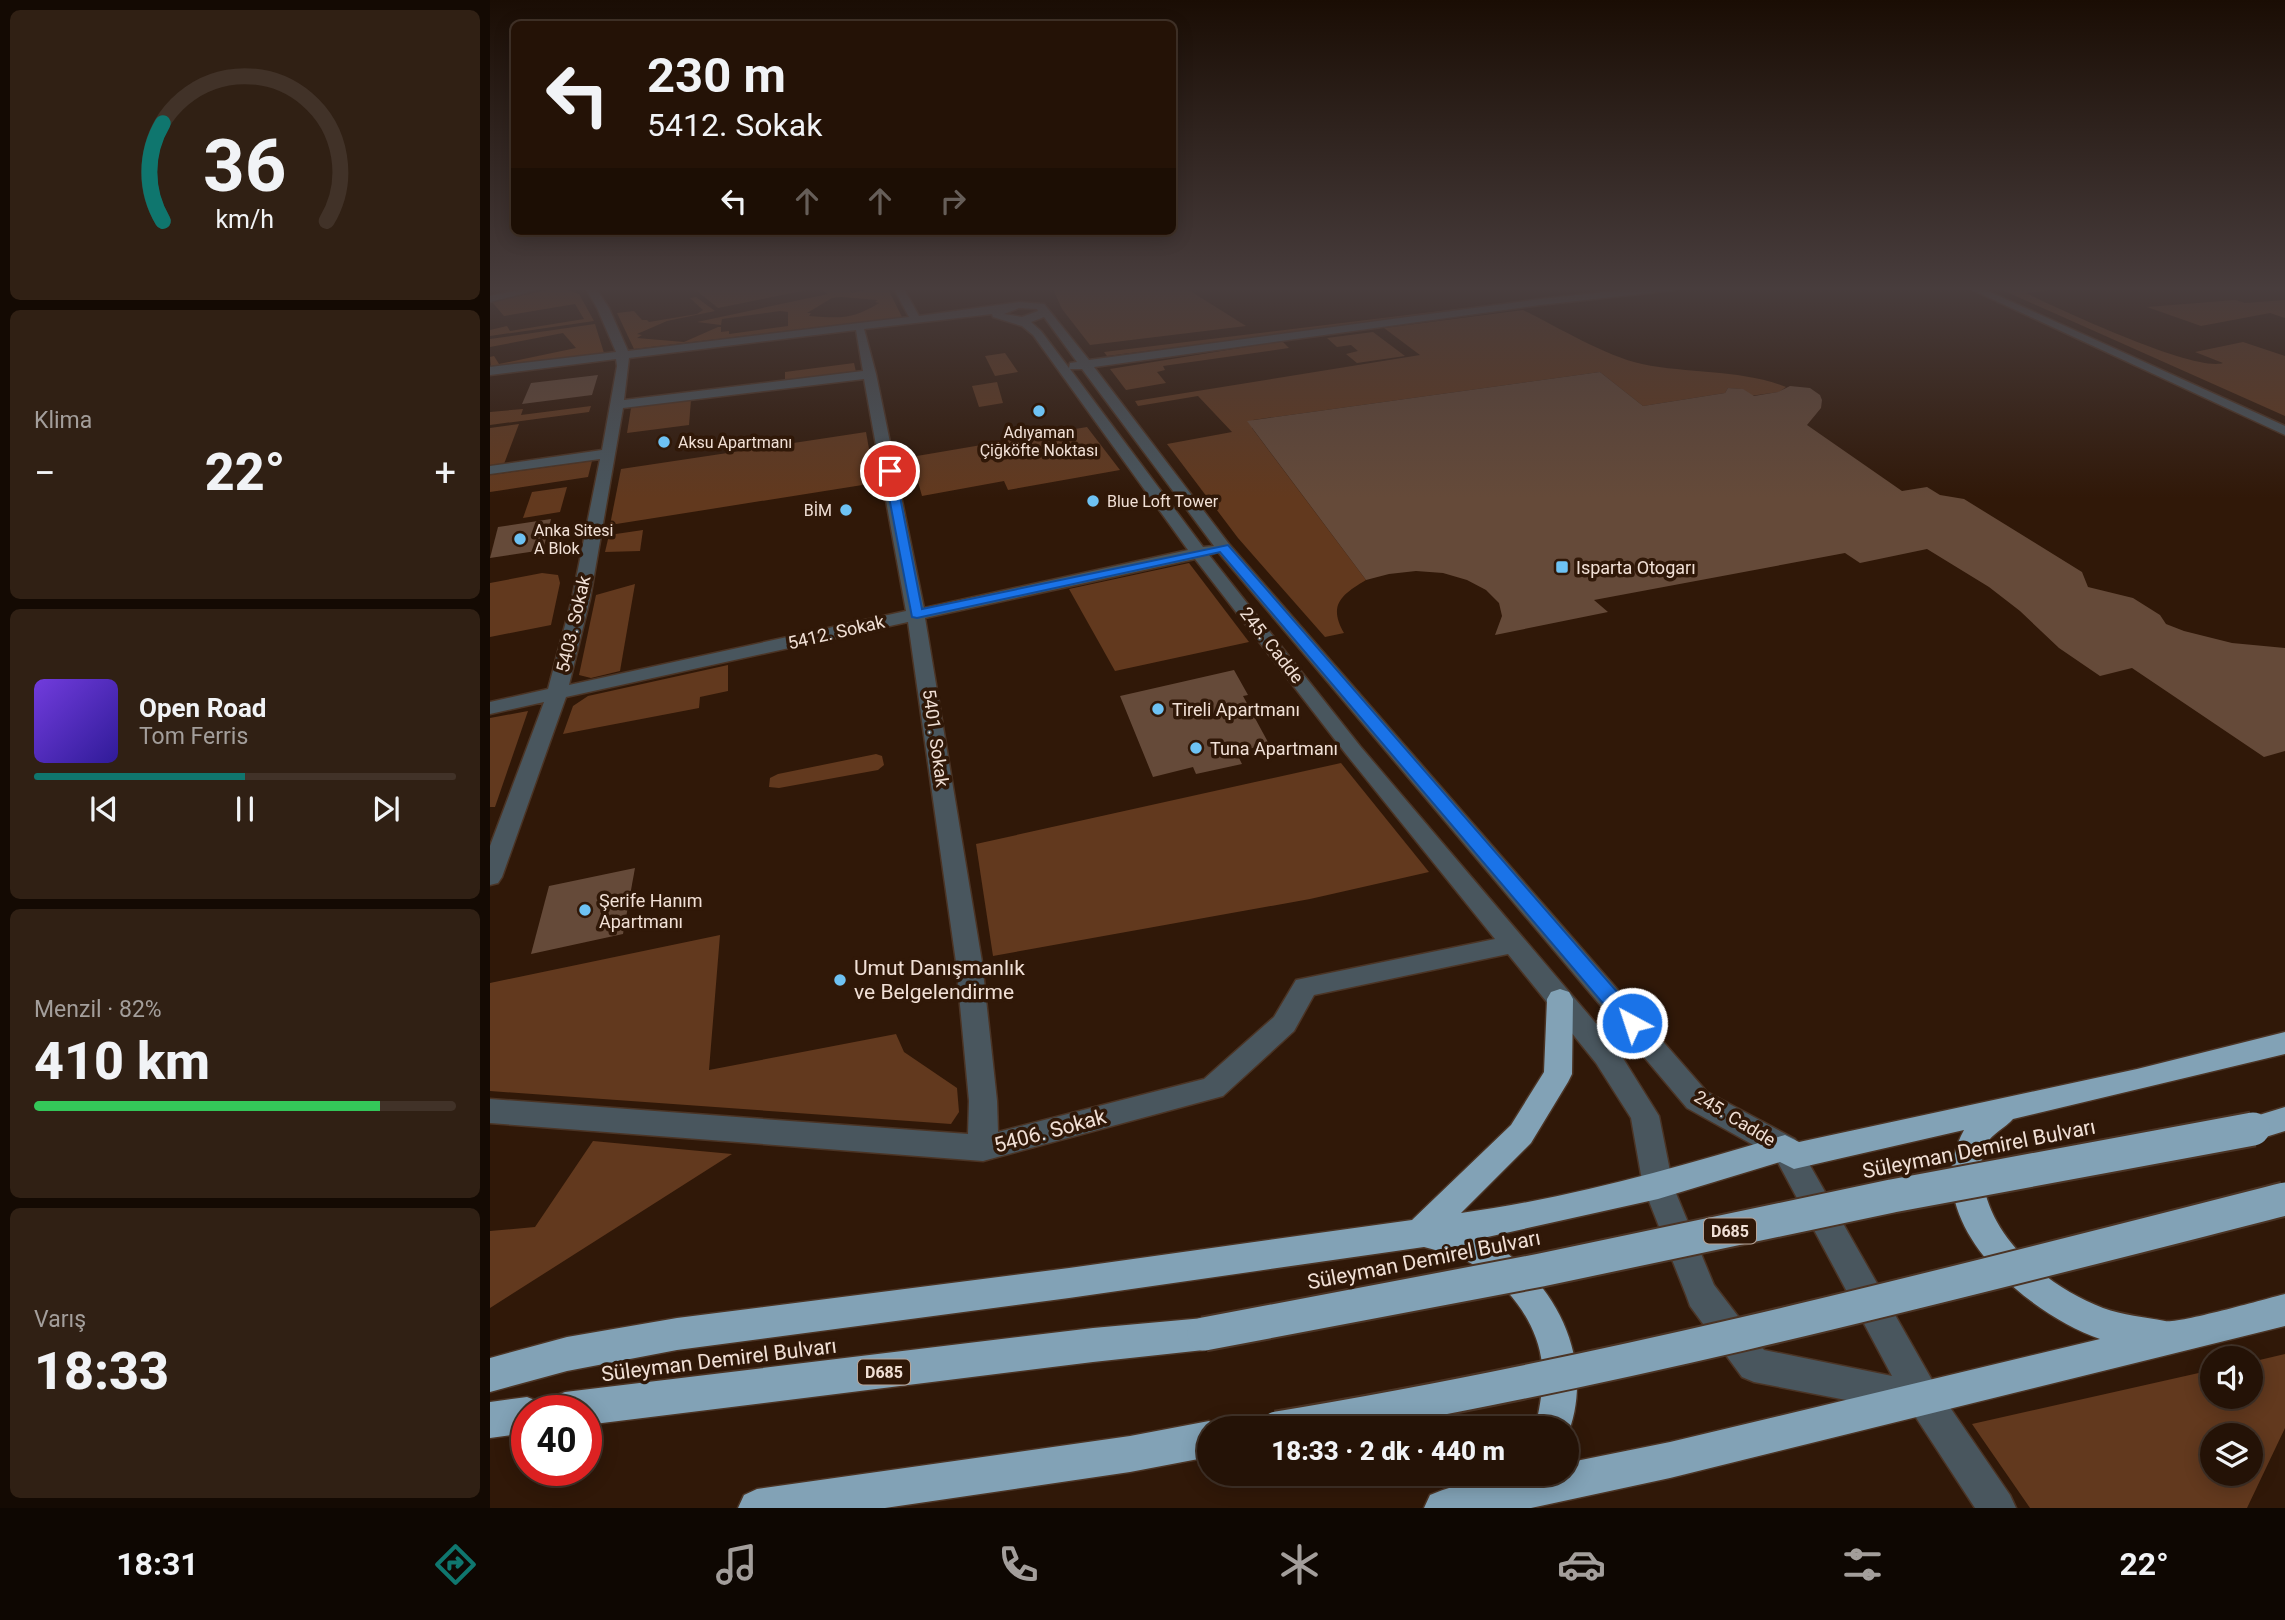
<!DOCTYPE html>
<html lang="tr">
<head>
<meta charset="utf-8">
<style>
	body { margin:0; font-family:Roboto,sans-serif; background:#302014; color:#f1f3f6; height:100vh; display:flex; flex-direction:column; font-size:26px; white-space:nowrap }
	* { box-sizing:border-box; margin:0 }
	p { font-size:23px; color:#a39e9b }
	.icon { flex:none; width:38px; height:38px; fill:none; stroke:currentColor; stroke-width:2; stroke-linecap:round; stroke-linejoin:round }
	.map { position:relative; flex:1; overflow:hidden }
	.sheet { display:flex; flex-direction:column; gap:10px; padding:10px; background:#140a03; width:490px }
	.sheet>* { flex:none }
	.hud { position:absolute; left:21px; top:21px; width:665px; height:214px; border-radius:10px; box-shadow:0 4px 18px #0003,0 0 0 2px #413228; background:#241206; color:#f1f3f6; overflow:hidden }
	.tools { position:absolute; left:1710px; top:1346px; display:grid; gap:14px }
	.tools a { display:grid; place-items:center; width:63px; height:63px; border-radius:50%; background:#241206; box-shadow:0 4px 18px #0003,0 0 0 2px #413228; font-size:35px }
	.speed { position:absolute; left:21px; top:1395px; display:flex; gap:14px; font-size:35px; font-weight:700; text-align:center }
	.speed>* { display:grid; place-content:center; width:91px; height:91px; border-radius:50%; background:#241206; box-shadow:0 4px 18px #0003,0 0 0 2px #413228; line-height:1 }
	.speed .limit { border:10px solid #d22; background:#fff; color:#111 }
	.pin { position:absolute; display:grid; place-items:center; width:60px; height:60px; color:#fff; margin:-30px; border:4px solid #fff; border-radius:50%; box-shadow:0 2px 7px #0007 }
	.me { position:absolute; width:77px; margin:-38px; rotate:320deg; stroke-linejoin:round; filter:drop-shadow(0 0 5px #0008) }
	.turn { display:flex; align-items:center; gap:24px; height:147px; padding:0 21px; font-size:32px }
	.turn .icon { width:91px; height:91px; stroke-width:2.5 }
	.turn b { display:block; font-size:49px; line-height:60px }
	.lanes { display:flex; align-items:center; height:66px; padding:0 21px; background:#0003; justify-content:center; gap:35px; direction:ltr }
	.lanes .off { opacity:.35 }
	.big { font-size:52px; font-weight:800; line-height:1.1 }
	.sheet .tile { flex:1; display:flex; flex-direction:column; justify-content:center; gap:10px; min-width:0; padding:0 24px; border-radius:10px; background:#302014 }
	.sheet .dial { align-items:center; gap:0 }
	.dial svg { height:182px; overflow:visible; fill:none; stroke:#413228; stroke-width:7; stroke-linecap:round; text-anchor:middle }
	.dial text { fill:#f1f3f6; stroke:none }
	.song { display:flex; align-items:center; gap:21px }
	.cover { width:84px; height:84px; border-radius:10px; background:linear-gradient(135deg,hsl(260 70% 55%),hsl(250 70% 35%)) }
	.played { height:7px; border-radius:4px; background:linear-gradient(90deg,#0f766e 50%,#413228 50%) }
	.keys { display:flex; justify-content:space-around; direction:ltr }
	.heat { display:flex; justify-content:space-between; align-items:center; font-size:38px; direction:ltr }
	.charge { height:10px; border-radius:5px; background:linear-gradient(90deg,#34c759 82%,#413228 0) }
	.trip { position:absolute; left:707px; top:1416px; width:382px; height:70px; border-radius:35px; background:#241206; box-shadow:0 4px 18px #0003,0 0 0 2px #413228; font-weight:800; line-height:70px; text-align:center }
	.tab-bar { display:flex; height:112px; justify-content:space-around; align-items:center; background:#0e0702; color:#a39e9b }
	.tab-bar .icon { width:49px; height:49px }
	.tab-bar .selected { color:#0f766e }
	.tab-bar b { font-size:32px; color:#f1f3f6 }
	main { display:flex; flex:1; min-height:0 }
	.map>svg:first-child { display:block }
	.green { fill:#62391e; fill-rule:evenodd }
	.forest { fill:#6b3b1a; fill-rule:evenodd }
	.building { fill:#654a39 }
	.lines { fill:none; stroke-linecap:round; stroke-linejoin:round }
	.minor-casing { stroke:#4b3425; stroke-width:3 }
	.highway-casing { stroke:#4b3425; stroke-width:3 }
	.minor { fill:#49565e; fill-rule:evenodd }
	.highway { fill:#82a2b6; fill-rule:evenodd }
	.highway-bridge-far1-casing { stroke:#4b3425; stroke-width:29; stroke-linecap:butt }
	.highway-bridge-casing { stroke:#4b3425; stroke-width:37; stroke-linecap:butt }
	.highway-bridge-far1 { stroke:#82a2b6; stroke-width:25 }
	.highway-bridge { stroke:#82a2b6; stroke-width:33 }
	.route { fill:#1a73e8; stroke:#114b97; stroke-width:2 }
	.poi-dot { fill:#6ec2f3; stroke:#301808; stroke-width:2.5 }
	.labels { text-anchor:middle; dominant-baseline:central; stroke-width:7; stroke-linejoin:round; paint-order:stroke }
	.far-poi-label { font-size:16px; fill:#f1e0d6; stroke:#301808; text-anchor:start }
	.shield { fill:#301808; stroke:#b7a498; stroke-width:2 }
	.shield-label { font-size:16px; font-weight:bold; fill:#f1e0d6 }
	.poi-label { font-size:18px; fill:#f1e0d6; stroke:#301808; text-anchor:start }
	.street-label { font-size:18px; fill:#f1e0d6; stroke:#301808 }
	.near-poi-label { font-size:21px; fill:#f1e0d6; stroke:#301808; text-anchor:start }
	.near-street-label { font-size:21px; fill:#f1e0d6; stroke:#301808 }
</style>
</head>
<body>
<main>
<section class="sheet">
<div class="tile dial"><svg viewBox="0 0 100 80">
<path d="M14 69A42 42 0 1 1 86 69"/>
<path d="M14 69A42 42 0 0 1 14 26" stroke="#0f766e"/>
<text x="50" y="56" font-size="32" font-weight="700">36</text>
<text x="50" y="72" font-size="11">km/h</text>
</svg></div>
<div class="tile"><p>Klima</p>
<div class="heat"><a>−</a><b class="big">22°</b><a>+</a></div>
</div>
<div class="tile">
<div class="song"><i class="cover"></i><div><b>Open Road</b><p>Tom Ferris</p></div></div>
<div class="played"></div>
<div class="keys"><svg class="icon" aria-label="previous" viewBox="0 0 24 24"><path d="M18 5L8 12l10 7zM5 5v14"/></svg><svg class="icon" aria-label="pause" viewBox="0 0 24 24"><path d="M8 5v14M16 5v14"/></svg><svg class="icon" aria-label="next" viewBox="0 0 24 24"><path d="M6 5l10 7-10 7zM19 5v14"/></svg></div>
</div>
<div class="tile"><p>Menzil · 82%</p><b class="big">410 km</b><div class="charge"></div></div>
<div class="tile"><p>Varış</p><b class="big">18:33</b></div>
</section>
<div class="map">
<svg width="1795" height="1508" viewBox="0 0 1795 1508">
	<rect width="100%" height="100%" fill="#301808"/>
	<g class="green">
		<path d="M 202,287 L 318,287 L 322,289 L 228,308 Z"/>
		<path d="M 562,287 L 694,287 L 756,326 L 600,345 L 572,309 Z"/>
		<path d="M 1527,287 L 1585,287 L 1536,293 C 1569,309 1704,372 1733,363 L 1705,352 L 1753,342 L 1795,356 L 1795,416 L 1510,289 Z"/>
		<path d="M 1745,300 L 1755,303 L 1795,300 L 1795,318 L 1780,313 L 1711,326 L 1657,307 Z"/>
		<path d="M 975,308 L 985,309 L 617,356 L 614,352 Z"/>
		<path d="M 1033,310 C 1068,327 1115,356 1152,364 C 1200,374 1250,369 1296,387 L 1289,392 L 1260,396 L 1251,389 L 1238,388 L 1235,393 L 1153,406 L 1110,372 L 763,420 L 762,428 L 876,580 C 851,595 838,605 854,633 L 835,637 L 748,538 L 677,444 L 742,432 L 708,396 L 648,406 L 645,401 L 930,355 L 894,328 Z"/>
		<path d="M 883,332 L 915,356 L 867,363 L 856,354 L 868,351 L 861,345 L 847,347 L 837,338 Z"/>
		<path d="M 792,341 L 799,348 L 673,366 L 675,370 L 667,372 L 676,383 L 636,390 L 620,369 Z"/>
		<path d="M 515,353 L 528,372 L 505,376 L 495,356 Z"/>
		<path d="M 364,363 L 366,372 L 295,381 L 295,372 Z"/>
		<path d="M 507,382 L 513,403 L 489,407 L 482,386 Z"/>
		<path d="M 201,400 L 199,425 L 137,433 L 141,408 Z"/>
		<path d="M 101,406 L 99,412 L 0,425 L 0,412 L 33,409 L 31,415 Z"/>
		<path d="M 29,424 L 14,464 L 0,466 L 0,428 Z"/>
		<path d="M 597,427 L 630,470 L 518,490 L 514,481 L 432,496 L 421,457 Z"/>
		<path d="M 376,432 L 385,483 L 120,525 L 131,469 Z"/>
		<path d="M 102,461 L 98,477 L 0,492 L 0,475 Z"/>
		<path d="M 77,487 L 70,512 L 33,518 L 42,492 Z"/>
		<path d="M 153,530 L 150,551 L 115,552 L 119,535 Z"/>
		<path d="M 699,563 L 759,642 L 625,671 L 579,589 Z"/>
		<path d="M 52,573 L 68,575 L 70,583 L 61,625 L 0,637 L 0,583 Z"/>
		<path d="M 145,584 L 130,671 L 101,678 L 89,675 L 106,595 Z"/>
		<path d="M 238,665 L 238,691 L 210,697 L 209,708 L 73,734 L 83,706 L 98,696 Z"/>
		<path d="M 38,711 L 5,807 L 0,807 L 0,718 Z"/>
		<path d="M 386,754 L 392,756 L 394,765 L 388,770 L 289,788 L 279,787 L 280,778 L 288,774 Z"/>
		<path d="M 851,763 L 939,872 L 820,899 L 503,956 L 486,844 Z"/>
		<path d="M 230,935 L 219,1070 L 406,1034 L 414,1052 L 467,1088 L 469,1112 L 461,1124 L 0,1091 L 0,983 Z"/>
		<path d="M 103,1141 L 242,1154 L 0,1308 L 0,1231 L 45,1227 Z"/>
		<path d="M 1795,1354 L 1795,1428 L 1757,1508 L 1540,1508 L 1482,1424 L 1722,1370 L 1722,1396 L 1760,1396 L 1761,1362 ZM 1722,1435 L 1760,1435 L 1760,1474 L 1722,1474 Z"/>
	</g>
	<g class="forest">
		<path d="M 70,287 L 89,294 L 104,321 L 0,336 L 0,330 L 17,326 L 20,331 L 94,319 L 85,304 L 14,316 L 2,302 Z"/>
		<path d="M 356,287 L 375,287 L 359,290 L 362,293 L 380,289 L 376,287 L 397,287 L 412,317 L 144,349 L 127,313 L 144,311 L 152,320 L 157,320 L 159,322 L 207,314 L 213,310 L 200,298 L 206,297 L 225,311 L 177,321 L 147,334 L 152,335 L 147,338 L 194,342 L 228,327 L 231,327 L 231,332 L 239,331 L 239,334 L 298,326 L 298,312 L 290,311 L 232,319 L 231,325 L 207,322 L 338,294 L 330,289 ZM 351,297 L 388,300 L 385,302 L 389,303 C 362,320 350,318 319,316 L 321,313 L 317,313 L 342,298 Z"/>
		<path d="M 105,324 L 114,353 L 1,367 L 0,357 L 4,356 L 9,364 L 86,348 L 73,333 L 0,347 L 0,339 Z"/>
	</g>
	<g class="building">
		<path d="M 1110,372 L 1153,406 L 1235,393 L 1238,388 L 1253,389 L 1264,396 L 1288,392 L 1300,386 L 1320,388 L 1330,395 L 1332,400 L 1331,408 L 1317,425 L 1412,491 L 1437,487 L 1450,495 L 1474,499 L 1592,572 L 1598,587 L 1643,598 L 1670,615 L 1676,624 L 1694,631 L 1742,643 L 1795,648 L 1795,751 L 1774,757 L 1642,668 L 1610,676 L 1569,648 L 1530,611 L 1499,587 L 1437,549 L 1370,563 L 1355,553 L 1104,600 L 1118,612 L 1005,635 L 1012,616 L 1009,603 L 996,590 L 977,580 L 953,573 L 926,571 L 899,574 L 876,580 L 757,421 Z"/>
		<path d="M 108,375 L 102,395 L 32,404 L 41,383 Z"/>
		<path d="M 61,519 L 53,550 L 0,558 L 8,527 Z"/>
		<path d="M 744,670 L 758,695 L 753,696 L 779,744 L 746,752 L 752,764 L 706,774 L 703,767 L 663,777 L 630,696 Z"/>
		<path d="M 145,868 L 133,934 L 41,954 L 59,886 Z"/>
	</g>
	<g class="lines">
		<defs>
			<g id="minor">
				<path d="M 42,287 L 59,287 L 0,302 L 0,296 Z"/>
				<path d="M 95,287 L 105,287 L 119,308 L 138,351 L 419,317 L 403,287 L 413,287 L 429,316 L 529,302 L 554,304 L 599,360 L 1050,299 L 1161,287 L 1191,287 L 1186,290 L 1050,305 L 604,367 L 739,544 L 1217,1092 L 1305,1139 L 1446,1387 L 1520,1495 L 1526,1508 L 1485,1508 L 1423,1413 L 1264,1382 L 1252,1377 L 1200,1306 L 1196,1295 L 1153,1186 L 1141,1118 L 1106,1063 L 1018,954 L 824,995 L 804,1031 L 733,1096 L 493,1161 L 0,1123 L 0,1099 L 478,1134 L 479,1101 L 466,962 L 418,622 L 76,697 L 12,877 L 8,883 L 0,885 L 0,846 L 54,702 L 0,714 L 0,702 L 58,689 L 82,599 L 110,459 L 0,474 L 0,466 L 112,450 L 127,366 L 126,359 L 0,375 L 0,367 L 126,352 L 107,308 ZM 529,308 L 547,309 L 548,311 L 532,317 L 514,314 ZM 502,314 L 503,317 L 532,326 L 543,335 L 698,550 L 434,608 L 386,374 L 374,329 ZM 554,317 L 587,362 L 580,363 L 579,368 L 551,331 L 541,322 ZM 366,330 L 373,371 L 134,400 L 139,358 ZM 580,369 L 592,369 L 724,546 L 713,547 ZM 374,379 L 416,611 L 79,685 L 100,599 L 133,408 ZM 728,552 L 1197,1108 L 1285,1157 L 1402,1376 L 1274,1350 L 1224,1285 L 1183,1186 L 1169,1116 L 1126,1047 L 870,746 L 719,555 ZM 705,559 L 856,754 L 1005,939 L 806,980 L 784,1017 L 714,1079 L 508,1132 L 507,1101 L 492,962 L 435,618 Z"/>
				<path d="M 1476,287 L 1489,287 L 1795,426 L 1795,435 Z"/>
			</g>
			<g id="highway">
				<path d="M 1070,989 L 1079,992 L 1083,999 L 1082,1074 L 1078,1082 L 1041,1143 L 971,1213 C 1081,1198 1189,1167 1295,1135 L 1309,1142 L 1647,1069 L 1795,1032 L 1795,1054 L 1523,1119 C 1515,1128 1503,1133 1496,1144 C 1490,1156 1491,1169 1493,1181 C 1501,1240 1559,1287 1613,1308 C 1633,1315 1654,1317 1675,1321 C 1688,1324 1775,1299 1795,1294 L 1795,1326 L 1180,1478 L 1041,1508 L 934,1508 L 940,1495 C 982,1477 1031,1474 1076,1474 L 1076,1463 L 1180,1442 L 1610,1339 C 1534,1312 1425,1219 1474,1130 L 1304,1169 L 1290,1162 L 1168,1199 L 993,1238 C 1064,1275 1109,1361 1076,1439 L 1076,1428 L 1045,1428 C 1050,1407 1054,1386 1052,1364 C 1047,1317 1009,1272 965,1256 C 955,1252 944,1250 934,1247 L 579,1298 L 187,1350 L 77,1371 L 0,1392 L 0,1358 L 77,1337 L 187,1318 L 579,1268 L 922,1220 L 1021,1125 L 1054,1072 L 1057,999 L 1061,992 Z"/>
				<path d="M 1795,1107 L 1795,1131 L 1766,1140 L 1756,1137 L 1751,1128 L 1756,1119 Z"/>
				<path d="M 714,1318 L 726,1322 L 731,1334 L 726,1346 L 714,1350 L 603,1362 L 96,1425 L 96,1410 L 57,1410 L 62,1397 L 75,1392 L 603,1328 Z"/>
				<path d="M 37,1397 L 50,1402 L 53,1410 L 37,1410 L 37,1433 L 0,1438 L 0,1402 Z"/>
				<path d="M 719,1421 L 732,1428 L 719,1428 L 719,1457 L 640,1472 L 395,1508 L 248,1508 L 254,1495 L 267,1489 L 640,1436 Z"/>
			</g>
		</defs>
		<use href="#minor" class="minor-casing"/>
		<use href="#highway" class="highway-casing"/>
		<use href="#minor" class="minor"/>
		<use href="#highway" class="highway"/>
		<defs>
			<path id="highway-bridge-far1" d="M 1753,1130 L 1766,1128"/>
			<g id="highway-bridge">
				<path d="M 714,1334 L 1051,1270 L 1402,1196 L 1763,1129"/>
				<path d="M 787,1428 C 1127,1372 1461,1284 1795,1199"/>
			</g>
		</defs>
		<use href="#highway-bridge-far1" class="highway-bridge-far1-casing"/>
		<use href="#highway-bridge" class="highway-bridge-casing"/>
		<use href="#highway-bridge-far1" class="highway-bridge-far1"/>
		<use href="#highway-bridge" class="highway-bridge"/>
	</g>
	<linearGradient id="sky" x2="0" y2="1"><stop stop-color="#1a0d04"/><stop offset="0.58" stop-color="#483d3d"/><stop offset="1" stop-color="#483d3d" stop-opacity="0"/></linearGradient>
	<rect width="1795" height="498" fill="url(#sky)"/>
	<path class="route" d="M 400,467 L 405,471 L 432,609 L 738,545 L 1149,1017 L 1152,1023 L 1149,1028 L 1142,1030 L 1134,1028 L 730,552 L 427,618 L 422,617 L 394,471 Z"/>
	<g class="poi-dot">
		<circle cx="549" cy="411" r="7"/>
		<circle cx="174" cy="442" r="7"/>
		<circle cx="603" cy="501" r="7"/>
		<circle cx="356" cy="510" r="7"/>
		<circle cx="30" cy="539" r="7"/>
		<rect x="1065" y="560" width="14" height="14" rx="3.5"/>
		<circle cx="668" cy="709" r="7"/>
		<circle cx="706" cy="748" r="7"/>
		<circle cx="95" cy="910" r="7"/>
		<circle cx="350" cy="980" r="7"/>
	</g>
	<g class="labels">
		<g class="far-poi-label">
			<text x="549" y="432" text-anchor="middle">Adıyaman<tspan x="549" dy="18">Çiğköfte Noktası</tspan></text>
			<text x="188" y="442">Aksu Apartmanı</text>
			<text x="617" y="501">Blue Loft Tower</text>
			<text x="342" y="510" text-anchor="end">BİM</text>
			<text x="44" y="530">Anka Sitesi<tspan x="44" dy="18">A Blok</tspan></text>
		</g>
		<g class="shield">
			<rect x="1214" y="1218.5" width="52" height="25" rx="5"/>
			<rect x="368" y="1359.5" width="52" height="25" rx="5"/>
		</g>
		<g class="shield-label">
			<text x="1240" y="1231">D685</text>
			<text x="394" y="1372">D685</text>
		</g>
		<g class="poi-label">
			<text x="1086" y="567">Isparta Otogarı</text>
			<text x="682" y="709">Tireli Apartmanı</text>
			<text x="720" y="748">Tuna Apartmanı</text>
			<text x="109" y="900">Şerife Hanım<tspan x="109" dy="21">Apartmanı</tspan></text>
		</g>
		<g class="street-label">
			<text transform="translate(83 624) rotate(-77)">5403. Sokak</text>
			<text transform="translate(346 632) rotate(-13)">5412. Sokak</text>
			<text transform="translate(782 645) rotate(52)">245. Cadde</text>
			<text transform="translate(446 738) rotate(82)">5401. Sokak</text>
			<text transform="translate(1245 1118) rotate(31)">245. Cadde</text>
		</g>
		<g class="near-poi-label">
			<text x="364" y="968">Umut Danışmanlık<tspan x="364" dy="24">ve Belgelendirme</tspan></text>
		</g>
		<g class="near-street-label">
			<text transform="translate(560 1131) rotate(-15)">5406. Sokak</text>
			<text transform="translate(1489 1149) rotate(-11)">Süleyman Demirel Bulvarı</text>
			<text transform="translate(934 1260) rotate(-11)">Süleyman Demirel Bulvarı</text>
			<text transform="translate(229 1360) rotate(-7)">Süleyman Demirel Bulvarı</text>
		</g>
	</g>
</svg>
<div class="tools">
<a><svg class="icon" aria-label="sound" viewBox="0 0 24 24"><path d="M4 9h4l5-4v14l-5-4H4zM17 9q2 3 0 6"/></svg></a>
<a><svg class="icon" aria-label="layers" viewBox="0 0 24 24"><path d="M12 4l9 5-9 5-9-5zM3 14l9 5 9-5"/></svg></a>
</div>
<div class="speed"><div class="limit">40</div></div>
<div class="pin" style="left:400px;top:471px;background:#d93025"><svg class="icon" aria-label="arrive" viewBox="0 0 24 24"><path d="M6 21V4h12l-3 4 3 4H6"/></svg></div>
<svg class="me" style="left:1142px;top:1023px" viewBox="-20 -20 40 40"><circle r="17" fill="#1a73e8" stroke="#fff" stroke-width="3"/><path d="M0-11L8 9 0 5-8 9z" fill="#fff"/></svg>
<div class="trip">18:33 · 2 dk · 440 m</div>
<div class="hud">
<div class="turn"><svg class="icon" aria-label="left" viewBox="0 0 24 24"><path d="M17 20v-9H6M10 6l-5 5 5 5"/></svg><div><b>230 m</b>5412. Sokak</div></div>
<div class="lanes"><svg class="icon" aria-label="left" viewBox="0 0 24 24"><path d="M17 20v-9H6M10 6l-5 5 5 5"/></svg><svg class="icon off" aria-label="ahead" viewBox="0 0 24 24"><path d="M12 20V5M6 11l6-6 6 6"/></svg><svg class="icon off" aria-label="ahead" viewBox="0 0 24 24"><path d="M12 20V5M6 11l6-6 6 6"/></svg><svg class="icon off" aria-label="right" viewBox="0 0 24 24"><path d="M7 20v-9h11M14 6l5 5-5 5"/></svg></div>
</div>
</div>
</main>
<nav class="tab-bar">
<b>18:31</b>
<svg class="icon selected" aria-label="directions" viewBox="0 0 24 24"><path d="M12 3l9 9-9 9-9-9zM9 14v-3h6M13 9l2 2-2 2"/></svg>
<svg class="icon" aria-label="music" viewBox="0 0 24 24"><path d="M9 18V5l10-2v13"/><circle cx="6" cy="18" r="3"/><circle cx="16" cy="16" r="3"/></svg>
<svg class="icon" aria-label="phone" viewBox="0 0 24 24"><path d="M5 4h4l2 5-3 2q2 4 5 5l2-3 5 2v4C11 20 4 13 5 4z"/></svg>
<svg class="icon" aria-label="climate" viewBox="0 0 24 24"><path d="M12 3v18M4 7l16 10M4 17L20 7"/></svg>
<svg class="icon" aria-label="car" viewBox="0 0 24 24"><path d="M5 17H2v-5l4-1 3-4h7l3 4 3 1v5h-3M9 17h6M6 11h13"/><circle cx="7" cy="17" r="2"/><circle cx="17" cy="17" r="2"/></svg>
<svg class="icon" aria-label="filters" viewBox="0 0 24 24"><path d="M4 7h16M4 17h16"/><circle cx="9" cy="7" r="2"/><circle cx="15" cy="17" r="2"/></svg>
<b>22°</b>
</nav>
</body>
</html>
